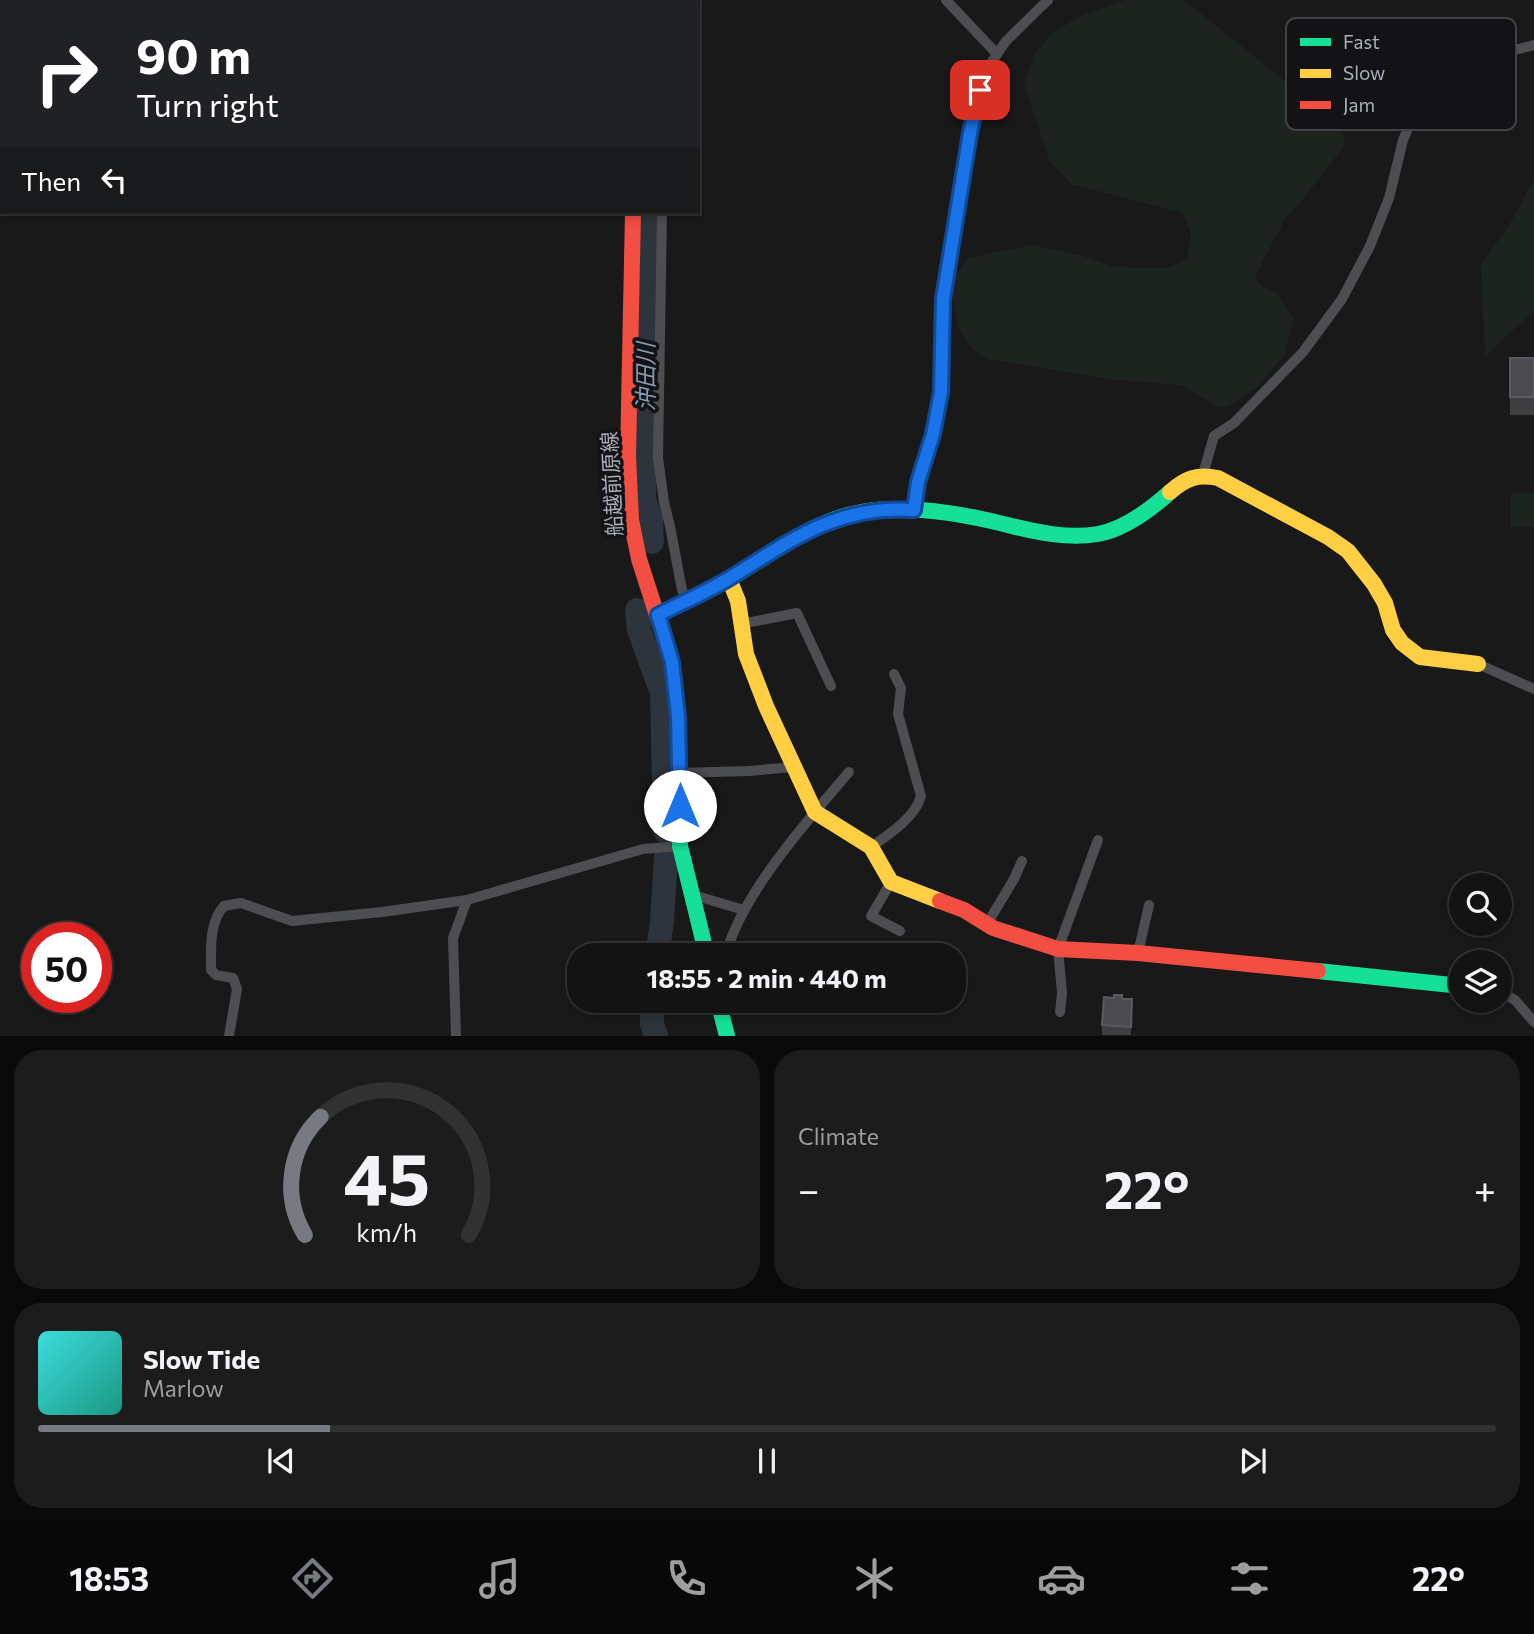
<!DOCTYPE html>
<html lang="en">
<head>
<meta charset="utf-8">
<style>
	body { margin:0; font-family:Commissioner,"Noto Sans JP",sans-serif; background:#1c1c1c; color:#f1f3f6; height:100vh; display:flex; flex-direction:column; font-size:26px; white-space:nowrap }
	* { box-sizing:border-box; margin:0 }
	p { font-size:23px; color:#9d9ea0 }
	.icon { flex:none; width:38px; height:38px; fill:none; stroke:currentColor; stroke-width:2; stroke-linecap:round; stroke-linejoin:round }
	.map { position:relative; height:1036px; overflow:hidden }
	.drawer { display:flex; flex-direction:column; gap:14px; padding:14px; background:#0a0a0a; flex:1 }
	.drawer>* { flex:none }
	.hud { position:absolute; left:0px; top:0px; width:700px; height:214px; box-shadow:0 4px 10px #0003,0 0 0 2px #323233; background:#202124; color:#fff; overflow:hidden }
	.buttons { position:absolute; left:1449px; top:873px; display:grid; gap:14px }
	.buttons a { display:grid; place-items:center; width:63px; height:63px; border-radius:50%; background:#131313; box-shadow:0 4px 10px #0003,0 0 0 2px #323233; font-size:35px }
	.speed { position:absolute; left:21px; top:922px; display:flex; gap:14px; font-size:35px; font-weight:700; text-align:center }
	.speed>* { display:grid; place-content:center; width:91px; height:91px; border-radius:50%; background:#131313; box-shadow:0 4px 10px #0003,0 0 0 2px #323233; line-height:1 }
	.speed .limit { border:10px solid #d22; background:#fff; color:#111 }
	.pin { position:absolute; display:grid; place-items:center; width:60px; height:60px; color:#fff; margin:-30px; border-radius:14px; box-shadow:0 4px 10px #0006 }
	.me { position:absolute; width:77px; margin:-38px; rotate:0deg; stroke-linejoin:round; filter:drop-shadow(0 0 5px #0008) }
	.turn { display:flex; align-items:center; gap:24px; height:147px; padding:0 21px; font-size:32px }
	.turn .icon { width:91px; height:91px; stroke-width:2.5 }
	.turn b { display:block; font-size:49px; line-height:60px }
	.then { display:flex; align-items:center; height:66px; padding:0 21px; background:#0003; gap:14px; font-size:26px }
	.big { font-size:52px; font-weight:700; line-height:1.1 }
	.drawer .tile { flex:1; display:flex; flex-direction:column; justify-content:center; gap:10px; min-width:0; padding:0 24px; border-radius:28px; background:#1c1c1c }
	.drawer .dial { align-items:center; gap:0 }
	.dial svg { height:182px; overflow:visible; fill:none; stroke:#323233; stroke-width:7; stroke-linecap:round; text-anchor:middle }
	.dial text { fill:#f1f3f6; stroke:none }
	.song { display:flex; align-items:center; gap:21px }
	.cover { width:84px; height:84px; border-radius:10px; background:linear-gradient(135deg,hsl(180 70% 55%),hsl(170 70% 35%)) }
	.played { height:7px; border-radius:4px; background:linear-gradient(90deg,#787a82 20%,#323233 20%) }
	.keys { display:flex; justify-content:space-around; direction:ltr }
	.heat { display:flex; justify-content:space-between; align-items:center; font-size:38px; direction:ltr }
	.drawer .tiles { flex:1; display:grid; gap:14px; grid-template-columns:1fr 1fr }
	.tile:last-child { grid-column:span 2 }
	.trip { position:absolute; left:567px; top:943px; width:399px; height:70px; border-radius:28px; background:#131313; box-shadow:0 4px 10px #0003,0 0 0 2px #323233; font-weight:700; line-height:70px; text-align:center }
	.tab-bar { display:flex; height:112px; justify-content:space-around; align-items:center; background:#080808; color:#9d9ea0 }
	.tab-bar .icon { width:49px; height:49px }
	.tab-bar .on { color:#787a82 }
	.tab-bar b { font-size:32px; color:#f1f3f6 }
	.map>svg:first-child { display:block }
	.green { fill:#1d231f }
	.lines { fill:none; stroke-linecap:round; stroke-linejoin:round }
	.river { stroke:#2d343b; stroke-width:24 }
	.street { stroke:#4d4e52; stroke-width:10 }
	.fast { stroke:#16e098; stroke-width:16 }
	.slow { stroke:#ffcf43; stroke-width:16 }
	.jam { stroke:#f24e42; stroke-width:16 }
	.wall { fill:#3f3f42 }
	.building { fill:#4b4b4f; stroke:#5a5b60; stroke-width:2 }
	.route-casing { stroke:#114b97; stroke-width:18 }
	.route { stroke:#1a73e8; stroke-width:12 }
	.labels { text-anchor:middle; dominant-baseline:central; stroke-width:7; stroke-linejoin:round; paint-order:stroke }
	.street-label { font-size:21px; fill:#abafba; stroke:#131315 }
	.water-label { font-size:23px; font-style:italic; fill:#849bb3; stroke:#131315 }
	.key { fill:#131315; stroke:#414247; stroke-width:2 }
	.key-label { font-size:19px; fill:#abafba }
</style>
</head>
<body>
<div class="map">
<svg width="1534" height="1036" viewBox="0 0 1534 1036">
	<rect width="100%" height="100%" fill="#191919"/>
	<g class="green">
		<path d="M 1125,0 L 1184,0 L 1342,127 L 1345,145 L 1301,202 L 1286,217 L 1255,277 L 1260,285 L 1276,292 L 1294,319 L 1284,356 L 1256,388 L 1228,406 L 1218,407 L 1181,385 L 1107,379 L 987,359 L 972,349 L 959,330 L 952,296 L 954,276 L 968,258 L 1032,245 L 1083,256 L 1115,267 L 1169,268 L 1187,259 L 1191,235 L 1183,213 L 1071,184 L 1050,162 L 1024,84 L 1034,55 L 1052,33 L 1083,15 Z"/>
		<path d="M 1534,179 L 1534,311 L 1485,356 L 1481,264 L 1508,227 Z"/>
		<rect x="1511" y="493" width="23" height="34"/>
	</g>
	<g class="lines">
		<g class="river">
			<path d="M 649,2 L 649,0"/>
			<path d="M 647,212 L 644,499 L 651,519 L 652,542"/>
			<path d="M 637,610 L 639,630 L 662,693 L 665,831"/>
			<path d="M 657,956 L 662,922 L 666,857"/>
			<path d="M 652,1001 L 652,1024 L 656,1036"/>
		</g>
		<g class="street">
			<path d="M 946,0 L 997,54"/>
			<path d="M 667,2 L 667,0"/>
			<path d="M 662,212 L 658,458 L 664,502 L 670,526 L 682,590 L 687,599"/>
			<path d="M 1203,474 L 1214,436 L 1234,423 L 1303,352 L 1342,299 L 1370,246 L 1389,198 L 1403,140 L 1415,113 L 1433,106 L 1446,97 L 1457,77 L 1487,57 L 1534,45"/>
			<path d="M 913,510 L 918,482 L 933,434 L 941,392 L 943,299 L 970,133 L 980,90 L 987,69 L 1006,41 L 1048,0"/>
			<path d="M 741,624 L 797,613 L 831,686"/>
			<path d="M 1478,664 L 1534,689"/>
			<path d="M 679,773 L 749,771 L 794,767"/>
			<path d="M 871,847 C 888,835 915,818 921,796 L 898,714 L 901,688 L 894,674"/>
			<path d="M 891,882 L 871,916 L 900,931"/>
			<path d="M 690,894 L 744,910"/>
			<path d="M 987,924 L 1014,879 L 1022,861"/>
			<path d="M 1138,953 L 1149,905"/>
			<path d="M 724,956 C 730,941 736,925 744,911 C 769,864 814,813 849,772"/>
			<path d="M 1500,992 L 1515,1000 L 1534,1022"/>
			<path d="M 1060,1012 L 1062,993 L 1058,949 L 1098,840"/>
			<path d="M 229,1036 L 237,989 L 233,978 L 216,975 L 211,970 C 211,949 209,922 224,906 L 241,903 L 292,921 L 382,912 L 467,900 L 643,849 L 680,846"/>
			<path d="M 456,1036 L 453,938 L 467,900"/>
		</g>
		<g class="fast">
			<path d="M 658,615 C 682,603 706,592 729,579 C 772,554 811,521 861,512 C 900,505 944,511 982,519 C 1020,527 1059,541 1098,534 C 1125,529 1150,510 1170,492"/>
			<path d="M 679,752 L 680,846 L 707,956"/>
			<path d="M 1318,971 L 1461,986"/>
			<path d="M 718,1001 L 727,1036"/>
		</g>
		<g class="slow">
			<path d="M 635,0 L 635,2"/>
			<path d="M 1170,492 C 1186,478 1197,474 1218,478 L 1328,537 L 1348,551 L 1374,584 L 1385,603 L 1393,630 L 1402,643 L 1420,657 L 1478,664"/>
			<path d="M 729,579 L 738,601 L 746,654 L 766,706 L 815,812 L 871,847 L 891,882 L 940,901"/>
		</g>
		<g class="jam">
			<path d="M 633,212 L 628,456 L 631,520 L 639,559 L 672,662 L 678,717 L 679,752"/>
			<path d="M 940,901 L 964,910 L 993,928 L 1058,949 L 1138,953 L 1318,971"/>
		</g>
	</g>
	<g class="wall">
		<rect x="1510" y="358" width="24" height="57"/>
		<path d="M 1122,999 L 1132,999 L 1131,1035 L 1102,1035 L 1102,1025 Z"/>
	</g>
	<g class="building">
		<rect x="1510" y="358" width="24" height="39"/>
		<path d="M 1114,995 L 1122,995 L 1122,999 L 1132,999 L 1131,1027 L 1102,1025 L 1104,997 L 1114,998 Z"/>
	</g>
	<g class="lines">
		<defs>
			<path id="route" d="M 680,806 L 678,717 L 672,662 L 658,615 C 681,603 707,592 730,578 C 790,541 838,504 914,510 L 918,482 L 933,434 L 941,392 L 943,299 L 970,133 L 980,90"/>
		</defs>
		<use href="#route" class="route-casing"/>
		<use href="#route" class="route"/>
	</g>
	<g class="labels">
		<g class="street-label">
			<text transform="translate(611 484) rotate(-93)">船越前原線</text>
		</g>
		<g class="water-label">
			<text transform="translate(645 377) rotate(-90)">沖田川</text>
		</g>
	</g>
	<rect x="1286" y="18" width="230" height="112" rx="10" class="key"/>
	<rect x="1300" y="38" width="31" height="8" fill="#16e098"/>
	<rect x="1300" y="69" width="31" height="9" fill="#ffcf43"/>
	<rect x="1300" y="101" width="31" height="8" fill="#f24e42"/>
	<g class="key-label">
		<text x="1343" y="49">Fast</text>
		<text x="1343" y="80">Slow</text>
		<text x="1343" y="112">Jam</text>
	</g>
</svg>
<div class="buttons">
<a><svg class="icon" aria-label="search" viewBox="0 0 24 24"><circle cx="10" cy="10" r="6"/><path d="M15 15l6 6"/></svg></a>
<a><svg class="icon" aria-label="layers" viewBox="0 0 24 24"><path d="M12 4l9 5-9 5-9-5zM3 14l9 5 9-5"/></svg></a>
</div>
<div class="speed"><div class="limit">50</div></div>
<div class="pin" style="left:980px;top:90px;background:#d93025"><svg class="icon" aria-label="arrive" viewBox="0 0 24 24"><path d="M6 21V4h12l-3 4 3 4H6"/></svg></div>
<svg class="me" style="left:680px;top:806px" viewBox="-20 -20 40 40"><circle r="19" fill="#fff"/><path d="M0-13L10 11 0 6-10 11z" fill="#1a73e8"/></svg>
<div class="trip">18:55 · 2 min · 440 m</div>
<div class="hud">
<div class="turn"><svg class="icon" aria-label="right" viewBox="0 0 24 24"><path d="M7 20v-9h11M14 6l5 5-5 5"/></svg><div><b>90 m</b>Turn right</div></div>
<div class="then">Then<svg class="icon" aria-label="left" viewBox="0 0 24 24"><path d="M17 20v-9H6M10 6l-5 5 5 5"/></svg></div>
</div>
</div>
<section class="drawer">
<div class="tiles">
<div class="tile dial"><svg viewBox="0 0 100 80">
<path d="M14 69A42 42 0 1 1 86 69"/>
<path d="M14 69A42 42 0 0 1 21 17" stroke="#787a82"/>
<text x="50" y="56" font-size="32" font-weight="700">45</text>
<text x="50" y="72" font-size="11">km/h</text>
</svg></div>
<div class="tile"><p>Climate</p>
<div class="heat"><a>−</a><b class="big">22°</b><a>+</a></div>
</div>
<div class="tile">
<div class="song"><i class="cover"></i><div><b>Slow Tide</b><p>Marlow</p></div></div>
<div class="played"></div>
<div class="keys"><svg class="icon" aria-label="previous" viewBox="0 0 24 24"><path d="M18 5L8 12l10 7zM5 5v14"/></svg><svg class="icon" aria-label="pause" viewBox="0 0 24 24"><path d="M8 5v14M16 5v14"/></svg><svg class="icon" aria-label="next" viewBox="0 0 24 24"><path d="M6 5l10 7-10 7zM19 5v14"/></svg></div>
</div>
</div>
</section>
<nav class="tab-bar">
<b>18:53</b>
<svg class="icon on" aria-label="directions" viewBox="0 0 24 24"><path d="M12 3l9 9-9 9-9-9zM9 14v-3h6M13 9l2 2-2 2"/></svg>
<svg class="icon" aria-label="music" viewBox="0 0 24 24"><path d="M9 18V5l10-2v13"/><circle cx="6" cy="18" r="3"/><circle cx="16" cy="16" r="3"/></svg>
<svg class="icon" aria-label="phone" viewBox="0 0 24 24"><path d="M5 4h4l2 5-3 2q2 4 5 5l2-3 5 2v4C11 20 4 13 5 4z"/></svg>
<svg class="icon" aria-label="climate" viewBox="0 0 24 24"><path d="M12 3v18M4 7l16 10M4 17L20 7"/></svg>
<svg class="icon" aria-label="car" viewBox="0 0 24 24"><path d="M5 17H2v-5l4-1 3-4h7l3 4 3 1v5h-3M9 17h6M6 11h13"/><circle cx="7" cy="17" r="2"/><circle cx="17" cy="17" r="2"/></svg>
<svg class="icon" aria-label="filters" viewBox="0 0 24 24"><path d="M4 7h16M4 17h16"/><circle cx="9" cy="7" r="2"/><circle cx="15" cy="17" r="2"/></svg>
<b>22°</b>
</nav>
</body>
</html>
